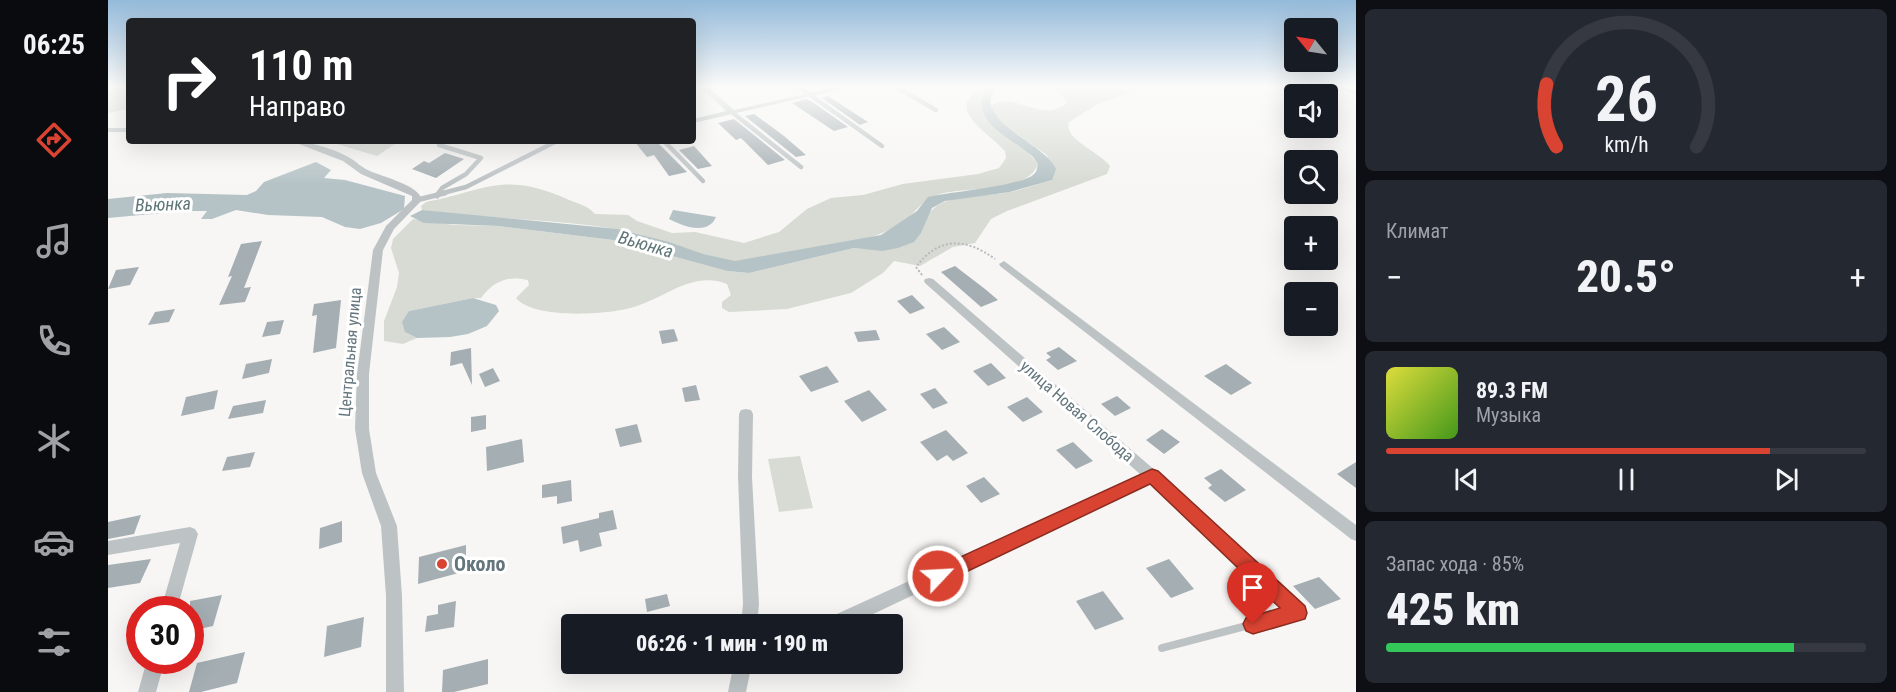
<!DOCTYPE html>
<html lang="ru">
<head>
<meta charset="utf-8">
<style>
	body { margin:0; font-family:"Roboto Condensed",sans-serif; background:#242831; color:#f1f3f6; height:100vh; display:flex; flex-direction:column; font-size:22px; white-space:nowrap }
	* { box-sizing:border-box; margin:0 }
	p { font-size:20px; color:#9ea1a6 }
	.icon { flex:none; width:33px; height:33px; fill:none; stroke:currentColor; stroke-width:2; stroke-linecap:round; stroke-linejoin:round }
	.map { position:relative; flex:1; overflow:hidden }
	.sheet { display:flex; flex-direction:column; gap:9px; padding:9px; background:#0d0f14; width:540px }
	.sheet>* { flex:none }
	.top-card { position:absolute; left:18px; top:18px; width:570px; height:126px; border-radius:6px; box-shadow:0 6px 24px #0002; background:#202124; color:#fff; overflow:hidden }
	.needle { width:39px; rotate:300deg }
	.buttons { position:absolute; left:1176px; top:18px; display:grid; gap:12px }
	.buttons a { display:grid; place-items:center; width:54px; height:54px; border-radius:6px; background:#171b24; box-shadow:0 6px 24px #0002; font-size:30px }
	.speed { position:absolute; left:18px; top:596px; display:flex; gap:12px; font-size:30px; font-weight:700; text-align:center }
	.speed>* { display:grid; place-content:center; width:78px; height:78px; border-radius:50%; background:#171b24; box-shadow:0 6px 24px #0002; line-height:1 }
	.speed .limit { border:9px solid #d22; background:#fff; color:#111 }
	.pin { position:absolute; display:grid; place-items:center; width:51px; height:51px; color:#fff; margin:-62px -26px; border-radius:50% 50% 50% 0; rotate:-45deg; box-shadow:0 0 6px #0007 }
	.pin .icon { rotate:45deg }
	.me { position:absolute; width:66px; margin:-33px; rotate:65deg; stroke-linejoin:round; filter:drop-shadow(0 0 4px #0008) }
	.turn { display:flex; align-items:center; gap:21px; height:126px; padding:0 24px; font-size:27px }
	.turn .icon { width:78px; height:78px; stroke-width:2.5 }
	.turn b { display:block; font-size:42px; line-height:51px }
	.big { font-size:45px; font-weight:800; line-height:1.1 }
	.sheet .tile { flex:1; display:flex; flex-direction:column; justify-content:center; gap:9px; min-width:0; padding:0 21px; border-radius:9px; background:#242831 }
	.sheet .dial { align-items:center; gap:0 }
	.dial svg { height:156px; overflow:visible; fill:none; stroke:#363941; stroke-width:7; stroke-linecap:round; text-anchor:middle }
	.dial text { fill:#f1f3f6; stroke:none }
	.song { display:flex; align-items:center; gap:18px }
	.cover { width:72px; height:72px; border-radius:9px; background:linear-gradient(135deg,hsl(60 70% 55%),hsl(100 70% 35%)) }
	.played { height:6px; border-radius:3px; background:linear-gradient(90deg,#d84332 80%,#363941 80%) }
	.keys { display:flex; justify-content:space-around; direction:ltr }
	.heat { display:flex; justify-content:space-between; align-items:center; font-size:33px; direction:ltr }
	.charge { height:9px; border-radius:4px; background:linear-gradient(90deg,#34c759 85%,#363941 0) }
	.trip { position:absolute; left:453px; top:614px; width:342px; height:60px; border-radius:6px; background:#171b24; box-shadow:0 6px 24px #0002; font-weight:800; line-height:60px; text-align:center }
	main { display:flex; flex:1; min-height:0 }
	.menu { display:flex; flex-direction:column; width:108px; justify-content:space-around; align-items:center; background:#090b0e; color:#9ea1a6 }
	.menu .icon { width:42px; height:42px }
	.menu .active { color:#d84332 }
	.menu b { font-size:27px; color:#f1f3f6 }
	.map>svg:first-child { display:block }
	.green { fill:#d7dbd3 }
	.water { fill:#b6c3c6 }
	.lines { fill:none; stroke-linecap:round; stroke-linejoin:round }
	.stream { stroke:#b6c3c6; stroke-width:3 }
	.building { fill:#a5afb3 }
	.path { stroke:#b6babc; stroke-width:2; stroke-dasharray:2 2; stroke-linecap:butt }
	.service-far2 { stroke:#bdc3c5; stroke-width:4.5 }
	.service-far1 { stroke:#bdc3c5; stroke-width:5 }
	.service { stroke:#bdc3c5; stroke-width:8 }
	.minor { fill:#bdc3c5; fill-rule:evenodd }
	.route { fill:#d84332; stroke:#8c2c20; stroke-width:1.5 }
	.poi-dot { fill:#d84332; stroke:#fff; stroke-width:2 }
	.labels { text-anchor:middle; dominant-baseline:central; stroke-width:6; stroke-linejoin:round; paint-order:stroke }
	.street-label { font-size:16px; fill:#63757d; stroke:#fff }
	.water-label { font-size:18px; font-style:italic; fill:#5e7578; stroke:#fff }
	.near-poi-label { font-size:20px; font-weight:bold; fill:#63757d; stroke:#fff; text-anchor:start }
</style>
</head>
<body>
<main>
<nav class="menu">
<b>06:25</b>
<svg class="icon active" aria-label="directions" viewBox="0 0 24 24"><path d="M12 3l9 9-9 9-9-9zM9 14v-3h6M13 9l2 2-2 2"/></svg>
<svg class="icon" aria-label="music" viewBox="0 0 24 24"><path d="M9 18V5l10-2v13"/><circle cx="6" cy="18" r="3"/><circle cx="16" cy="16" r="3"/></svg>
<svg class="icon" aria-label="phone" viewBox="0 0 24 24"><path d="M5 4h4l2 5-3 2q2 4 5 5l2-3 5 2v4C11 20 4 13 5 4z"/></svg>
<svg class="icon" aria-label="climate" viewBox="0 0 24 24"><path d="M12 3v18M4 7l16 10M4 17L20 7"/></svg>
<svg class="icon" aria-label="car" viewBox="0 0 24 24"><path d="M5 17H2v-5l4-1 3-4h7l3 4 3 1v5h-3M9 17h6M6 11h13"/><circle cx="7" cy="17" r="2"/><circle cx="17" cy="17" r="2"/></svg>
<svg class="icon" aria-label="filters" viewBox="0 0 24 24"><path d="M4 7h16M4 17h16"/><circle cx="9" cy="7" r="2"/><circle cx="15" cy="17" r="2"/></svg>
</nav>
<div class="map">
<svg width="1248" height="692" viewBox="0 0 1248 692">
	<rect width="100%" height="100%" fill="#f7f6f4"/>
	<g class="green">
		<path d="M 0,87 L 21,87 L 21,109 L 0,113 Z"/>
		<path d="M 877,87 L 873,97 L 903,140 L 918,150 L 930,164 C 920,193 862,187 836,193 C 813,198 811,211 793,223 C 777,234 761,238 742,242 C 719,246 695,249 671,254 C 656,256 641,262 626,261 C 588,258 547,235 508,229 C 444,219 379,219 314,210 L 313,206 L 318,202 C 379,190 395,171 459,199 C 470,204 479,205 487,214 L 520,215 L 529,221 L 564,233 L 587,232 L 636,243 L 671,232 L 699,209 L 723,198 L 755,195 L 795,184 L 870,174 L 891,168 L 898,158 L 897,151 C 879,131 833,107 877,87 Z"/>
		<path d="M 947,87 L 1037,87 L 988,105 L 961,122 C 955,139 992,152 1002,166 L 999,174 L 899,211 L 883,219 L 867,243 L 845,247 L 812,266 L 786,261 L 775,273 L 743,293 L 679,309 L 621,312 L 614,308 L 614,302 L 623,295 L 619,284 C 585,271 560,296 529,306 C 504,315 426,320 408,298 L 421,285 L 420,280 C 399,275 385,282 373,298 L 365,298 L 301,311 L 297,332 L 309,338 L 295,344 L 276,341 L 276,321 L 289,287 L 291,273 L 283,248 L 285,239 L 305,219 L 345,225 L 390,226 L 505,240 L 619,271 L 641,273 L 746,248 L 758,249 L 820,216 C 832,192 879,197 903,192 C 916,189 930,184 944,180 L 939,155 L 889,120 L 883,106 C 906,89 932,125 959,103 Z"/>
		<path d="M 219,141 L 291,141 L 269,156 Z"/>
		<path d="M 692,456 L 705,508 L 671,512 L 660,459 Z"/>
	</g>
	<g class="water">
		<path d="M 877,87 L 888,87 C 863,121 936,142 948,169 L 944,180 L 902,192 L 837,201 L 824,208 L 813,233 L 806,242 L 790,248 L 774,251 L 746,248 L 641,273 L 619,271 L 505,240 L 390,226 L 316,223 L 302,216 L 314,210 L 510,229 L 561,242 L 595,254 L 627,261 L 773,235 L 809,211 L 820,197 C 840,192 918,186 927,173 C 929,171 929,167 930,164 L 925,157 C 903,136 861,124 877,87 Z"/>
		<path d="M 208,162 L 223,170 L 216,178 L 237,180 L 297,196 L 296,209 L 273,223 L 252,229 L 237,227 L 214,217 L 160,215 L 128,210 L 104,219 L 93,219 L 99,211 L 77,211 L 0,218 L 0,199 L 59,193 L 139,195 L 148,191 L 156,182 Z"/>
		<path d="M 565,210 L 608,217 C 600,236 574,226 561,219 Z"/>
		<path d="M 365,298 L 388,305 L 391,311 L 379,326 L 360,334 L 342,337 L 309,338 L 297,332 L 294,322 L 301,311 Z"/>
	</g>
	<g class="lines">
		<path class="stream" d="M 1232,87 L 1248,93"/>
	</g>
	<g class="building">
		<path d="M 720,96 L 760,122 L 752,125 L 714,98 Z"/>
		<path d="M 698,99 L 703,101 L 740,127 L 726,131 L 684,103 Z"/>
		<path d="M 646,114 L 676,136 L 698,155 L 688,157 L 637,116 Z"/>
		<path d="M 626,119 L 677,160 L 660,165 L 633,138 L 628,140 L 610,123 Z"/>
		<path d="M 526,141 L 548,141 L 579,172 L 561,176 L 546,155 L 539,157 Z"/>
		<path d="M 586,146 L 604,166 L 590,169 L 571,150 Z"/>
		<path d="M 337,153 L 356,159 L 328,178 L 304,169 L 316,161 L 321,163 Z"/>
		<path d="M 154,241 L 136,288 L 143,287 L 137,302 L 111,305 L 124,276 L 120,277 L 133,244 Z"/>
		<path d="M 847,266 L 877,289 L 890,300 L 873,307 L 833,272 Z"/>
		<path d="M 31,267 L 22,285 L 0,289 L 8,270 Z"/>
		<path d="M 804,295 L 817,308 L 802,314 L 789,301 Z"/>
		<path d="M 233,300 L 228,348 L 205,353 L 209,315 L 204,316 L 206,304 Z"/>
		<path d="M 67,309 L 61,322 L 40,325 L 47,312 Z"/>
		<path d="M 176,320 L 172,334 L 154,337 L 159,322 Z"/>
		<path d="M 836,327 L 852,342 L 834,350 L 818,334 Z"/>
		<path d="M 566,329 L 570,341 L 554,344 L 551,331 Z"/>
		<path d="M 768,330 L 772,340 L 750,342 L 746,332 Z"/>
		<path d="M 951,347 L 969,361 L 950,370 L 938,360 L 943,357 L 938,353 Z"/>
		<path d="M 363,348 L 364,385 L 354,363 L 342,366 L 343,352 Z"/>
		<path d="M 164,359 L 161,373 L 134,379 L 138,364 Z"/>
		<path d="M 883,363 L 898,378 L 880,386 L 865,371 Z"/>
		<path d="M 1118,364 L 1144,383 L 1123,395 L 1096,376 Z"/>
		<path d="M 719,366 L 731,382 L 703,392 L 691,376 Z"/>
		<path d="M 385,368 L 392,381 L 377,387 L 371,374 Z"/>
		<path d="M 588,385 L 592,400 L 577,402 L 574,388 Z"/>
		<path d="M 827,388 L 840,403 L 825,409 L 812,394 Z"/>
		<path d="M 110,390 L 106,409 L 73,416 L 78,397 Z"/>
		<path d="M 761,390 L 779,410 L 754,422 L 736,401 Z"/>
		<path d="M 1009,396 L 1023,408 L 1007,416 L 993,404 Z"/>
		<path d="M 919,397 L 935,412 L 915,422 L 899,407 Z"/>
		<path d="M 158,400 L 155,413 L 120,419 L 125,406 Z"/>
		<path d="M 378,415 L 378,429 L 363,432 L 363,417 Z"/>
		<path d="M 529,424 L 534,442 L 512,447 L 507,429 Z"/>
		<path d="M 1054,429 L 1072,442 L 1056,454 L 1038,440 Z"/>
		<path d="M 838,430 L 860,453 L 845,461 L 839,455 L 829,461 L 812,442 Z"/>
		<path d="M 414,439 L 416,462 L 379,471 L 378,447 Z"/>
		<path d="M 965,442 L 985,461 L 968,469 L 948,450 Z"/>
		<path d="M 147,452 L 142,467 L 114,471 L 119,457 Z"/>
		<path d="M 1248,462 L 1248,488 L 1229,474 Z"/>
		<path d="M 1113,469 L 1138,490 L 1117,502 L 1100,488 L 1104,485 L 1096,478 Z"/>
		<path d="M 876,477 L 892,494 L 873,503 L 858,486 Z"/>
		<path d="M 463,480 L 464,501 L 449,504 L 449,496 L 434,498 L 434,485 Z"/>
		<path d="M 505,510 L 509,529 L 491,533 L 494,546 L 472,552 L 470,540 L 455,544 L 453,527 L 491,518 L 491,513 Z"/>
		<path d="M 33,515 L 26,534 L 0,539 L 0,522 Z"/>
		<path d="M 234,521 L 234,542 L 211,549 L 212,528 Z"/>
		<path d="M 358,545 L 358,571 L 310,584 L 311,557 Z"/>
		<path d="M 43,559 L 32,583 L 0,588 L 0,565 Z"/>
		<path d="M 1061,559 L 1086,589 L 1063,598 L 1038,568 Z"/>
		<path d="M 1211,577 L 1233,599 L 1207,609 L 1185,586 Z"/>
		<path d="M 995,591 L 1016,619 L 987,630 L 968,601 Z"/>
		<path d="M 559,594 L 562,606 L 539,612 L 537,599 Z"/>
		<path d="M 114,595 L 105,626 L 82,631 L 82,601 Z"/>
		<path d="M 348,601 L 346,627 L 317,632 L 319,616 L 330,614 L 330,605 Z"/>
		<path d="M 256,617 L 253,647 L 216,657 L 219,626 Z"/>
		<path d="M 137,652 L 129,683 L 93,692 L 81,692 L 89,663 Z"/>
		<path d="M 380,659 L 380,684 L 346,692 L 334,692 L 335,670 Z"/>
	</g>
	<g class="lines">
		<path class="path" d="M 814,275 L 808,267 C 831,236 858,238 887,259"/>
		<g class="service-far2">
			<path d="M 691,87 L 774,146"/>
			<path d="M 788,87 L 828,110"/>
			<path d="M 625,113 L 693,167"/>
			<path d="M 556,141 L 595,181"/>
			<path d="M 330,194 L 334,188 L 358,174 L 373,158 L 331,145"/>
			<path d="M 331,194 L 358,187 L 449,141"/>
		</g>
		<g class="service-far1">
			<path d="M 329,196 L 331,193"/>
			<path d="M 309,200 L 337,193"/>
		</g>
		<path class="service" d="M 1054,648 L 1187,613"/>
		<g class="minor">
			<path d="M 592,87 L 601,87 L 626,110 L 728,87 L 743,87 L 585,123 L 585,119 L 618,111 Z"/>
			<rect x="0" y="128" width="21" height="4"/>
			<path d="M 183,141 C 200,141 227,149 242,158 C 249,162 254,168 262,171 C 275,177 311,185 314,200 L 286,229 L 275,250 L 261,374 L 261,429 L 268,473 L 289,526 L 294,596 L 296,692 L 278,692 L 278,596 L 273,526 L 254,473 L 247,429 L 249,374 L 265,250 L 278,226 L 304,200 L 304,196 L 253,174 L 235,161 Z"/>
			<path d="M 896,261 L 1248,525 L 1248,541 L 1243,539 L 892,266 L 891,264 Z"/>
			<path d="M 821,278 L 825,279 L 1049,472 L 1196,607 L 1198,613 L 1196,619 L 1190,621 L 1184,619 L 1042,483 L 744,624 L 718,624 L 720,618 L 1033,475 L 817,283 L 816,281 L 817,279 Z"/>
			<path d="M 638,409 L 643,410 L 645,414 L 644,477 L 651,604 L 649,624 L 633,624 L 635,604 L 630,477 L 631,414 L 633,410 Z"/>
			<path d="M 82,527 L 87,529 L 90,534 L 69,609 L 53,609 L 72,543 L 0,555 L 0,541 Z"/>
			<path d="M 39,660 L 57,660 L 48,692 L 30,692 Z"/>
			<path d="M 626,663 L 644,663 L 638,692 L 620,692 Z"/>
		</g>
	</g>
	<linearGradient id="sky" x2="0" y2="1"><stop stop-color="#94bada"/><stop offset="0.47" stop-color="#fbfbfa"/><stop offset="1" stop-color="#fbfbfa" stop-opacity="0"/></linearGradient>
	<rect width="1248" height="184" fill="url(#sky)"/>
	<path class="route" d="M 1044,469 L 1050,471 L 1197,606 L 1199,613 L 1197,619 L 1145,634 L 1138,631 L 1135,624 L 1138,618 L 1172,608 L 1042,484 L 837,582 L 830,584 L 824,582 L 821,576 L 824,570 Z"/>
	<circle class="poi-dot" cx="334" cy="564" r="6"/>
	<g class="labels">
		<g class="street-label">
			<text transform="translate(242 352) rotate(-85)">Центральная улица</text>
			<text transform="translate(969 411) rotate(41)">улица Новая Слобода</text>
		</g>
		<g class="water-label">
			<text transform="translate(55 204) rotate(-2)">Вьюнка</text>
			<text transform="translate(538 244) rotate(16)">Вьюнка</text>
		</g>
		<g class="near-poi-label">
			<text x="346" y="564">Около</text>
		</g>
	</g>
</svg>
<div class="buttons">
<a><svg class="needle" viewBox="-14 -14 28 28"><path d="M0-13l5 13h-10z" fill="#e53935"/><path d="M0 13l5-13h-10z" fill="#9ea1a6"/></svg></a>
<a><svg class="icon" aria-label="sound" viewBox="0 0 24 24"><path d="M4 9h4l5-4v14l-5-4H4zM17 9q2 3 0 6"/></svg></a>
<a><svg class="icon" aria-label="search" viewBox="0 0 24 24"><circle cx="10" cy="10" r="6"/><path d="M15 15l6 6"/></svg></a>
<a>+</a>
<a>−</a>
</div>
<div class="speed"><div class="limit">30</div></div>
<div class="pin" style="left:1145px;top:624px;background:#d93025"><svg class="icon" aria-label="arrive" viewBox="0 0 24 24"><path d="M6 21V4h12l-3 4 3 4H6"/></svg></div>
<svg class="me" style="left:830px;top:576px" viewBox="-20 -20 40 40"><circle r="17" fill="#d84332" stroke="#fff" stroke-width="3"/><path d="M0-11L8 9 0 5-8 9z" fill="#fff"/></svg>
<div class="trip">06:26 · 1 мин · 190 m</div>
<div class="top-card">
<div class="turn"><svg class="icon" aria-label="right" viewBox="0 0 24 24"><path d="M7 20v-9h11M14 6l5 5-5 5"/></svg><div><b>110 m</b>Направо</div></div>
</div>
</div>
<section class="sheet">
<div class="tile dial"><svg viewBox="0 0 100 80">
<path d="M14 69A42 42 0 1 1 86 69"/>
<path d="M14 69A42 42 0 0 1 9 37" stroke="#d84332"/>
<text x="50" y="56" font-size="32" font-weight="700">26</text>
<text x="50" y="72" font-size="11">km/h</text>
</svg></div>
<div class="tile"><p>Климат</p>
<div class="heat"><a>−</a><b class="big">20.5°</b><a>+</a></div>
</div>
<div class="tile">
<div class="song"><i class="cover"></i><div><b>89.3 FM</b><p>Музыка</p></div></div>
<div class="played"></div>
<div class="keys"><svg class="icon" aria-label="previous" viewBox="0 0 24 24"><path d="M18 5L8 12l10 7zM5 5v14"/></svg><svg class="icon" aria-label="pause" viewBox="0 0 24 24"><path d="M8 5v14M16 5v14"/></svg><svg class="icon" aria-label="next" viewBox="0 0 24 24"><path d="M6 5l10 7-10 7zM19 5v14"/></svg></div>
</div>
<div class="tile"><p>Запас хода · 85%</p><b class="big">425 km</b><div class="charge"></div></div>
</section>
</main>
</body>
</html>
